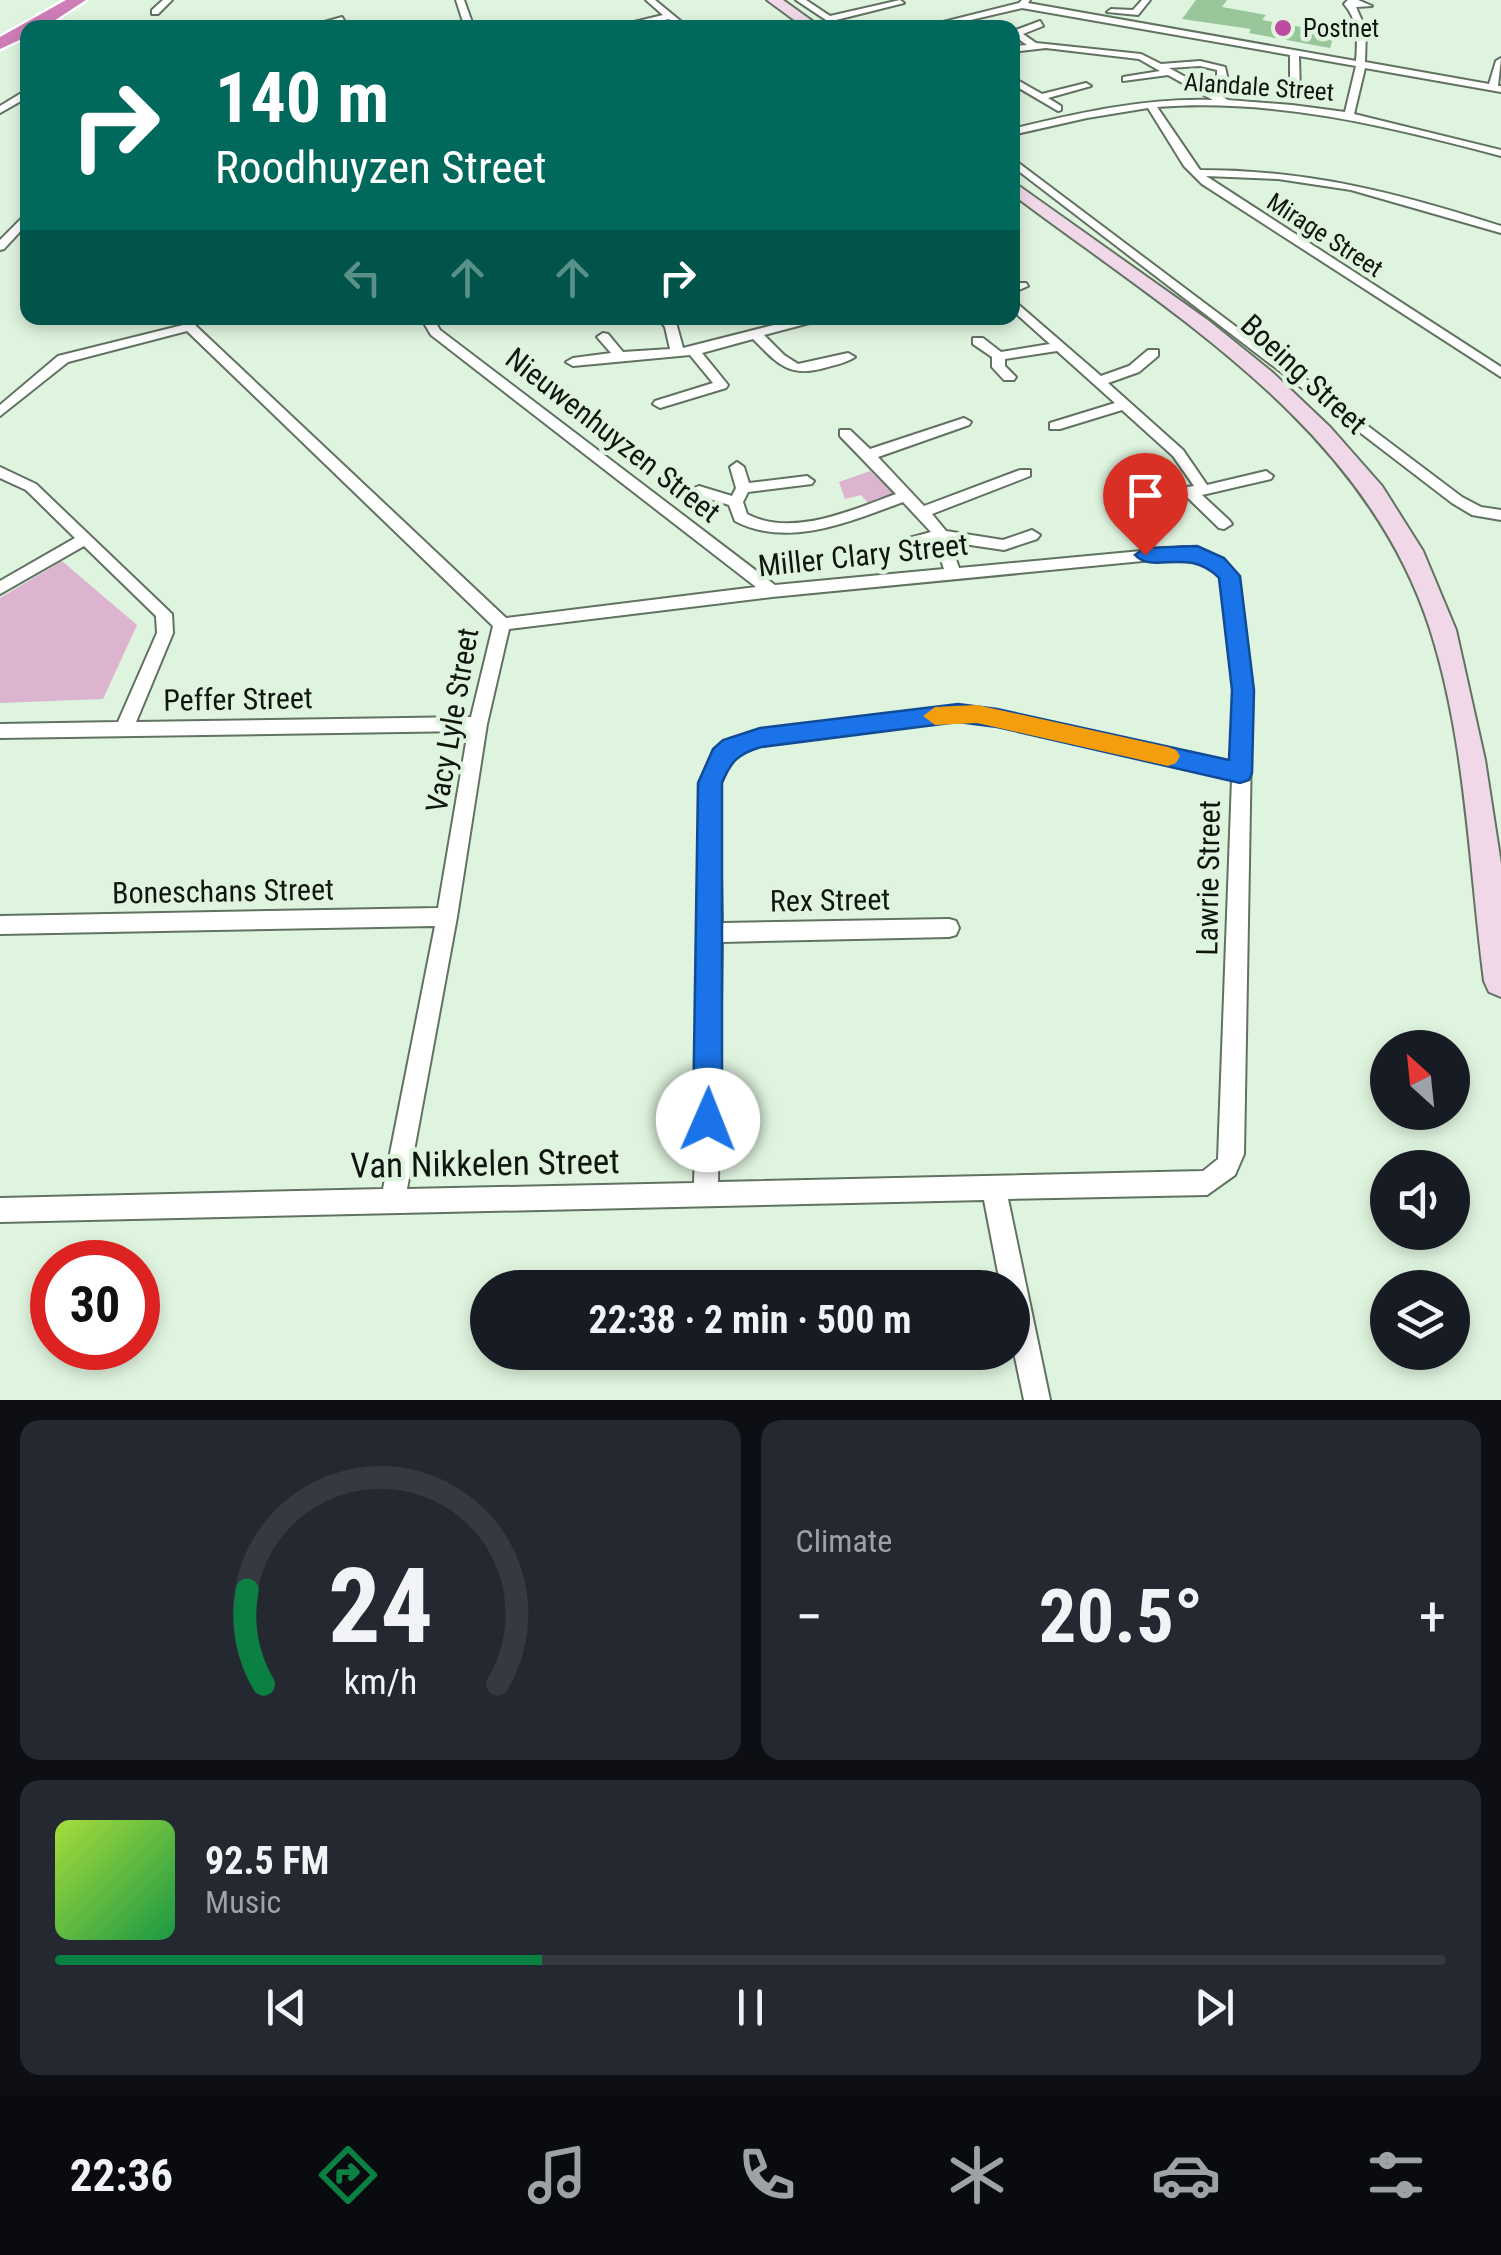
<!DOCTYPE html>
<html lang="en">
<head>
<meta charset="utf-8">
<style>
	body { margin:0; font-family:"Roboto Condensed",sans-serif; background:#242831; color:#f1f3f6; height:100vh; display:flex; flex-direction:column; font-size:38px; white-space:nowrap }
	* { box-sizing:border-box; margin:0 }
	p { font-size:32px; color:#9ea1a6 }
	.icon { flex:none; width:55px; height:55px; fill:none; stroke:currentColor; stroke-width:2; stroke-linecap:round; stroke-linejoin:round }
	.map { position:relative; height:1400px; overflow:hidden }
	.sheet { display:flex; flex-direction:column; gap:20px; padding:20px; background:#0d0f14; flex:1 }
	.sheet>* { flex:none }
	.top-card { position:absolute; left:20px; top:20px; width:1000px; height:305px; border-radius:20px; box-shadow:0 5px 15px #0003; background:#00695c; color:#fff; overflow:hidden }
	.needle { width:65px; rotate:333deg }
	.controls { position:absolute; left:1370px; top:1030px; display:grid; gap:20px }
	.controls a { display:grid; place-items:center; width:100px; height:100px; border-radius:50%; background:#171b24; box-shadow:0 5px 15px #0003; font-size:50px }
	.speed { position:absolute; left:30px; top:1240px; display:flex; gap:20px; font-size:50px; font-weight:700; text-align:center }
	.speed>* { display:grid; place-content:center; width:130px; height:130px; border-radius:50%; background:#171b24; box-shadow:0 5px 15px #0003; line-height:1 }
	.speed .limit { border:15px solid #d22; background:#fff; color:#111 }
	.pin { position:absolute; display:grid; place-items:center; width:85px; height:85px; color:#fff; margin:-102px -42px; border-radius:50% 50% 50% 0; rotate:-45deg; box-shadow:0 0 10px #0007 }
	.pin .icon { rotate:45deg }
	.me { position:absolute; width:110px; margin:-55px; rotate:1deg; stroke-linejoin:round; filter:drop-shadow(0 0 8px #0008) }
	.turn { display:flex; align-items:center; gap:35px; height:210px; padding:0 30px; font-size:45px }
	.turn .icon { width:130px; height:130px; stroke-width:2.5 }
	.turn b { display:block; font-size:70px; line-height:85px }
	.lanes { display:flex; align-items:center; height:95px; padding:0 30px; background:#0003; justify-content:center; gap:50px; direction:ltr }
	.lanes .off { opacity:.35 }
	.big { font-size:75px; font-weight:700; line-height:1.1 }
	.sheet .tile { flex:1; display:flex; flex-direction:column; justify-content:center; gap:15px; min-width:0; padding:0 35px; border-radius:20px; background:#242831 }
	.sheet .dial { align-items:center; gap:0 }
	.dial svg { height:260px; overflow:visible; fill:none; stroke:#363941; stroke-width:7; stroke-linecap:round; text-anchor:middle }
	.dial text { fill:#f1f3f6; stroke:none }
	.song { display:flex; align-items:center; gap:30px }
	.cover { width:120px; height:120px; border-radius:15px; background:linear-gradient(135deg,hsl(80 70% 55%),hsl(140 70% 35%)) }
	.played { height:10px; border-radius:5px; background:linear-gradient(90deg,#0b8043 35%,#363941 35%) }
	.keys { display:flex; justify-content:space-around; direction:ltr }
	.heat { display:flex; justify-content:space-between; align-items:center; font-size:55px; direction:ltr }
	.sheet .tiles { flex:1; display:grid; gap:20px; grid-template-columns:1fr 1fr }
	.tile:last-child { grid-column:span 2 }
	.trip { position:absolute; left:470px; top:1270px; width:560px; height:100px; border-radius:50px; background:#171b24; box-shadow:0 5px 15px #0003; font-weight:700; line-height:100px; text-align:center }
	.tab-bar { display:flex; height:160px; justify-content:space-around; align-items:center; background:#090b0e; color:#9ea1a6 }
	.tab-bar .icon { width:70px; height:70px }
	.tab-bar .active { color:#0b8043 }
	.tab-bar b { font-size:45px; color:#f1f3f6 }
	.map>svg:first-child { display:block }
	.green { fill:#ddb4d0 }
	.building { fill:#98c599 }
	.lines { fill:none; stroke-linecap:round; stroke-linejoin:round }
	.street-casing { stroke:#617261; stroke-width:4 }
	.secondary-casing { stroke:#617261; stroke-width:4 }
	.highway-casing { stroke:#fff; stroke-width:5 }
	.street { fill:#fff; fill-rule:evenodd }
	.secondary { fill:#f0d8e9; fill-rule:evenodd }
	.highway { fill:#ce7db6; fill-rule:evenodd }
	.route { fill:#1a73e8; stroke:#114b97; stroke-width:2.5 }
	.slow { fill:#f59e0b }
	.poi-dot { fill:#bf4aa1; stroke:#dff4df; stroke-width:4 }
	.labels { text-anchor:middle; dominant-baseline:central; stroke-width:9; stroke-linejoin:round; paint-order:stroke }
	.far-poi-label { font-size:25px; fill:#0f160f; stroke:#dff4df; text-anchor:start }
	.far-street-label { font-size:25px; fill:#0f160f; stroke:#dff4df }
	.street-label { font-size:30px; fill:#0f160f; stroke:#dff4df }
	.near-street-label { font-size:35px; fill:#0f160f; stroke:#dff4df }
</style>
</head>
<body>
<div class="map">
<svg width="1501" height="1400" viewBox="0 0 1501 1400">
	<rect width="100%" height="100%" fill="#dff4df"/>
	<g class="green">
		<path d="M 870,471 L 895,495 L 868,503 L 861,495 L 845,499 L 839,482 Z"/>
		<path d="M 62,561 L 137,625 L 103,699 L 0,703 L 0,598 Z"/>
	</g>
	<path class="building" d="M 1196,0 L 1227,0 L 1222,7 L 1266,15 L 1262,20 L 1335,33 L 1330,48 L 1249,33 L 1251,29 L 1182,19 Z"/>
	<g class="lines">
		<defs>
			<g id="street">
				<path d="M 163,0 L 172,0 L 158,14 L 152,14 L 152,10 Z"/>
				<path d="M 456,0 L 464,0 L 474,28 L 465,28 Z"/>
				<path d="M 646,0 L 655,0 L 689,28 L 679,28 L 669,19 L 628,28 L 609,28 L 663,15 Z"/>
				<path d="M 796,0 L 806,0 L 830,16 L 900,0 L 904,3 L 836,20 L 842,25 L 838,28 Z"/>
				<path d="M 1022,0 L 1030,0 L 1028,3 L 1356,61 C 1358,39 1358,20 1344,4 L 1348,0 L 1358,0 L 1372,6 L 1356,7 L 1366,30 L 1365,62 L 1489,84 L 1496,61 L 1501,58 L 1498,86 L 1501,86 L 1501,92 L 1365,68 L 1354,114 L 1501,150 L 1501,156 C 1388,126 1275,98 1157,107 L 1200,170 C 1309,170 1398,193 1501,226 L 1501,233 L 1351,190 L 1278,179 L 1206,176 L 1501,367 L 1501,377 L 1202,184 L 1184,166 L 1148,108 L 1087,118 L 1012,135 L 1012,129 C 1078,113 1144,98 1213,100 L 1168,75 L 1123,81 L 1123,77 L 1160,71 L 1139,59 L 1046,48 L 1012,52 L 1012,46 L 1027,45 L 1013,35 L 1013,31 L 1040,21 L 1043,26 L 1023,34 L 1036,43 L 1141,54 L 1161,64 L 1200,61 L 1225,67 L 1227,76 L 1222,79 L 1217,76 L 1217,70 L 1200,66 L 1169,68 L 1228,100 L 1292,105 L 1345,112 L 1356,66 L 1299,56 L 1300,95 L 1295,98 L 1290,95 L 1290,55 L 1022,8 L 936,28 L 919,28 L 1019,3 Z"/>
				<path d="M 1142,0 L 1150,0 L 1138,15 L 1107,12 L 1111,9 L 1133,10 Z"/>
				<path d="M 342,17 L 345,22 L 321,28 L 303,28 Z"/>
				<path d="M 1012,77 L 1042,94 L 1086,83 L 1091,86 L 1048,98 L 1061,106 L 1061,110 L 1058,111 L 1012,84 Z"/>
				<path d="M 28,89 L 28,97 L 0,113 L 0,106 Z"/>
				<path d="M 1012,158 L 1462,497 L 1481,507 L 1501,510 L 1501,520 L 1472,515 L 1452,503 L 1012,166 Z"/>
				<path d="M 28,212 L 28,223 L 4,249 L 0,250 L 0,240 Z"/>
				<path d="M 1018,283 L 1026,283 L 1028,286 L 1012,293 L 1012,285 Z"/>
				<path d="M 1012,299 L 1101,376 L 1129,366 L 1148,350 L 1158,350 L 1158,356 L 1139,372 L 1108,383 L 1183,450 L 1207,485 L 1266,471 L 1273,476 L 1271,479 L 1202,495 L 1229,520 L 1232,524 L 1224,529 L 1219,528 L 1187,497 L 1108,505 L 1106,502 L 1113,497 L 1194,486 L 1173,456 L 1122,410 L 1060,429 L 1050,429 L 1050,423 L 1115,403 L 1057,351 L 1005,359 L 1005,366 L 1016,377 L 1014,380 L 1004,380 L 992,367 L 992,357 L 973,344 L 973,338 L 983,338 L 1001,352 L 1050,344 L 1012,310 Z"/>
				<path d="M 181,318 L 193,318 L 196,326 L 506,618 L 756,587 L 431,335 L 421,318 L 433,318 L 440,330 L 775,585 L 944,569 L 935,542 L 907,549 L 899,544 L 902,540 L 931,532 L 903,502 C 851,521 788,549 735,521 L 729,505 L 694,494 L 694,488 L 699,486 L 732,496 L 736,488 L 730,467 L 737,462 L 744,467 L 749,483 L 807,476 L 814,481 L 812,484 L 748,492 L 743,502 L 747,514 C 792,538 852,510 896,494 L 840,436 L 840,430 L 850,430 L 870,449 L 964,418 L 971,422 L 969,425 L 878,457 L 924,506 L 1020,470 L 1030,470 L 1030,476 L 932,514 L 946,531 L 1003,540 L 1032,530 L 1040,535 L 1037,539 L 1004,550 L 950,542 L 959,568 L 1184,547 C 1209,551 1226,558 1239,580 L 1252,690 L 1244,1154 L 1235,1175 L 1207,1195 L 1008,1199 L 1050,1400 L 1024,1400 L 1012,1343 L 1012,1288 L 1001,1288 L 984,1200 L 0,1222 L 0,1198 L 383,1189 L 435,926 L 0,934 L 0,916 L 438,908 L 468,731 L 0,738 L 0,724 L 118,722 L 157,633 L 156,616 L 84,546 L 0,594 L 0,581 L 75,538 L 26,490 L 0,478 L 0,467 L 36,484 L 172,614 L 173,633 L 136,722 L 471,717 L 493,626 L 187,331 L 68,362 L 0,416 L 0,405 L 58,356 L 183,325 ZM 1184,557 L 1206,564 L 1223,580 L 1234,690 L 1232,764 L 997,711 L 959,706 L 760,730 L 735,738 L 721,747 L 710,760 L 701,783 L 702,933 L 694,1183 L 407,1189 L 457,917 L 487,724 L 509,629 L 772,597 ZM 959,720 L 997,725 L 1232,779 L 1218,1159 L 1203,1171 L 718,1182 L 722,942 L 949,937 L 956,935 L 959,928 L 956,921 L 949,919 L 722,923 L 719,783 C 726,762 739,751 760,744 Z"/>
				<path d="M 658,318 L 670,318 L 677,326 L 683,348 L 801,318 L 819,318 L 817,321 L 764,335 L 784,355 L 798,364 L 848,353 L 855,357 C 846,363 835,365 824,368 C 788,378 777,363 753,339 L 702,353 L 728,385 L 726,388 L 660,408 L 653,404 L 655,401 L 713,383 L 690,355 L 573,366 L 566,362 L 573,358 L 611,353 L 597,337 L 603,333 L 608,334 L 623,352 L 670,349 L 665,327 Z"/>
			</g>
			<g id="secondary">
				<path d="M 767,0 L 783,0 L 822,28 L 805,28 Z"/>
				<path d="M 1012,181 L 1209,321 L 1272,372 L 1330,427 L 1382,486 L 1423,551 L 1456,630 L 1485,760 L 1501,864 L 1501,997 L 1489,992 L 1484,981 C 1469,865 1466,741 1430,629 C 1365,427 1173,315 1012,194 Z"/>
			</g>
			<path id="highway" d="M 66,0 L 86,0 L 43,28 L 28,28 L 28,36 L 0,49 L 0,37 Z"/>
		</defs>
		<use href="#street" class="street-casing"/>
		<use href="#secondary" class="secondary-casing"/>
		<use href="#highway" class="highway-casing"/>
		<use href="#street" class="street"/>
		<use href="#secondary" class="secondary"/>
		<use href="#highway" class="highway"/>
	</g>
	<path class="route" d="M 1197,546 L 1224,558 L 1240,576 L 1254,690 L 1252,773 L 1249,780 L 1240,783 L 997,727 L 958,722 L 761,747 C 738,754 731,761 722,783 L 722,1120 L 718,1131 L 708,1135 L 697,1131 L 693,1120 L 698,783 L 713,749 L 723,740 L 760,728 L 958,704 L 997,709 L 1229,760 L 1232,690 L 1219,578 C 1188,546 1154,575 1135,555 L 1145,548 Z"/>
	<path class="slow" d="M 977,705 L 1168,747 L 1176,750 L 1180,756 L 1176,763 L 1168,766 L 977,723 L 935,725 L 923,716 L 935,707 Z"/>
	<circle class="poi-dot" cx="1283" cy="28" r="10"/>
	<g class="labels">
		<g class="far-poi-label">
			<text x="1303" y="28">Postnet</text>
		</g>
		<g class="far-street-label">
			<text transform="translate(1259 87) rotate(4)">Alandale Street</text>
			<text transform="translate(1325 235) rotate(33)">Mirage Street</text>
		</g>
		<g class="street-label">
			<text transform="translate(1304 374) rotate(43)">Boeing Street</text>
			<text transform="translate(613 435) rotate(38)">Nieuwenhuyzen Street</text>
			<text transform="translate(863 555) rotate(-6)">Miller Clary Street</text>
			<text transform="translate(238 699) rotate(-1)">Peffer Street</text>
			<text transform="translate(452 720) rotate(-80)">Vacy Lyle Street</text>
			<text transform="translate(1208 878) rotate(-89)">Lawrie Street</text>
			<text transform="translate(223 891) rotate(-1)">Boneschans Street</text>
			<text transform="translate(830 900) rotate(-1)">Rex Street</text>
		</g>
		<g class="near-street-label">
			<text transform="translate(485 1164) rotate(-1)">Van Nikkelen Street</text>
		</g>
	</g>
</svg>
<div class="controls">
<a><svg class="needle" viewBox="-14 -14 28 28"><path d="M0-13l5 13h-10z" fill="#e53935"/><path d="M0 13l5-13h-10z" fill="#9ea1a6"/></svg></a>
<a><svg class="icon" aria-label="sound" viewBox="0 0 24 24"><path d="M4 9h4l5-4v14l-5-4H4zM17 9q2 3 0 6"/></svg></a>
<a><svg class="icon" aria-label="layers" viewBox="0 0 24 24"><path d="M12 4l9 5-9 5-9-5zM3 14l9 5 9-5"/></svg></a>
</div>
<div class="speed"><div class="limit">30</div></div>
<div class="pin" style="left:1145px;top:555px;background:#d93025"><svg class="icon" aria-label="arrive" viewBox="0 0 24 24"><path d="M6 21V4h12l-3 4 3 4H6"/></svg></div>
<svg class="me" style="left:708px;top:1120px" viewBox="-20 -20 40 40"><circle r="19" fill="#fff"/><path d="M0-13L10 11 0 6-10 11z" fill="#1a73e8"/></svg>
<div class="trip">22:38 · 2 min · 500 m</div>
<div class="top-card">
<div class="turn"><svg class="icon" aria-label="right" viewBox="0 0 24 24"><path d="M7 20v-9h11M14 6l5 5-5 5"/></svg><div><b>140 m</b>Roodhuyzen Street</div></div>
<div class="lanes"><svg class="icon off" aria-label="left" viewBox="0 0 24 24"><path d="M17 20v-9H6M10 6l-5 5 5 5"/></svg><svg class="icon off" aria-label="ahead" viewBox="0 0 24 24"><path d="M12 20V5M6 11l6-6 6 6"/></svg><svg class="icon off" aria-label="ahead" viewBox="0 0 24 24"><path d="M12 20V5M6 11l6-6 6 6"/></svg><svg class="icon" aria-label="right" viewBox="0 0 24 24"><path d="M7 20v-9h11M14 6l5 5-5 5"/></svg></div>
</div>
</div>
<section class="sheet">
<div class="tiles">
<div class="tile dial"><svg viewBox="0 0 100 80">
<path d="M14 69A42 42 0 1 1 86 69"/>
<path d="M14 69A42 42 0 0 1 9 40" stroke="#0b8043"/>
<text x="50" y="56" font-size="32" font-weight="700">24</text>
<text x="50" y="72" font-size="11">km/h</text>
</svg></div>
<div class="tile"><p>Climate</p>
<div class="heat"><a>−</a><b class="big">20.5°</b><a>+</a></div>
</div>
<div class="tile">
<div class="song"><i class="cover"></i><div><b>92.5 FM</b><p>Music</p></div></div>
<div class="played"></div>
<div class="keys"><svg class="icon" aria-label="previous" viewBox="0 0 24 24"><path d="M18 5L8 12l10 7zM5 5v14"/></svg><svg class="icon" aria-label="pause" viewBox="0 0 24 24"><path d="M8 5v14M16 5v14"/></svg><svg class="icon" aria-label="next" viewBox="0 0 24 24"><path d="M6 5l10 7-10 7zM19 5v14"/></svg></div>
</div>
</div>
</section>
<nav class="tab-bar">
<b>22:36</b>
<svg class="icon active" aria-label="directions" viewBox="0 0 24 24"><path d="M12 3l9 9-9 9-9-9zM9 14v-3h6M13 9l2 2-2 2"/></svg>
<svg class="icon" aria-label="music" viewBox="0 0 24 24"><path d="M9 18V5l10-2v13"/><circle cx="6" cy="18" r="3"/><circle cx="16" cy="16" r="3"/></svg>
<svg class="icon" aria-label="phone" viewBox="0 0 24 24"><path d="M5 4h4l2 5-3 2q2 4 5 5l2-3 5 2v4C11 20 4 13 5 4z"/></svg>
<svg class="icon" aria-label="climate" viewBox="0 0 24 24"><path d="M12 3v18M4 7l16 10M4 17L20 7"/></svg>
<svg class="icon" aria-label="car" viewBox="0 0 24 24"><path d="M5 17H2v-5l4-1 3-4h7l3 4 3 1v5h-3M9 17h6M6 11h13"/><circle cx="7" cy="17" r="2"/><circle cx="17" cy="17" r="2"/></svg>
<svg class="icon" aria-label="filters" viewBox="0 0 24 24"><path d="M4 7h16M4 17h16"/><circle cx="9" cy="7" r="2"/><circle cx="15" cy="17" r="2"/></svg>
</nav>
</body>
</html>
